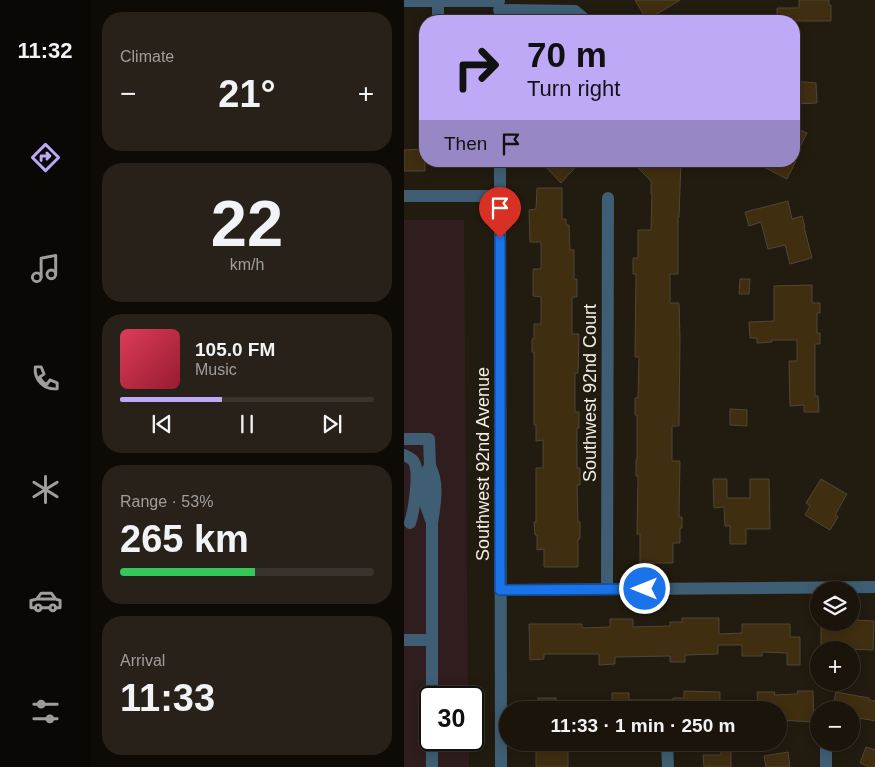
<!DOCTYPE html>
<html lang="en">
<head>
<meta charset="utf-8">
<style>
	body { margin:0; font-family:Arial,sans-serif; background:#272119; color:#f1f3f6; height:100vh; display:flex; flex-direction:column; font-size:19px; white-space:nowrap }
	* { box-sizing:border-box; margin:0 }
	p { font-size:16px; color:#9f9e9d }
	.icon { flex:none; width:28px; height:28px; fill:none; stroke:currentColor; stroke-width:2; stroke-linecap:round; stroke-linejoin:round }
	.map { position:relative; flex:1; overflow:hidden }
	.details { display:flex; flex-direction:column; gap:12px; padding:12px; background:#0e0b06; width:314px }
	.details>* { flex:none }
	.top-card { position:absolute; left:15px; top:15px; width:381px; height:152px; border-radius:20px; box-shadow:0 2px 12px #0003,0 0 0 1px #38332c; background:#bda9f5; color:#111; overflow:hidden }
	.controls { position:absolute; left:406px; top:581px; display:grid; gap:10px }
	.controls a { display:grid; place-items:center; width:50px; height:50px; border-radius:50%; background:#1a140b; box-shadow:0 2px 12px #0003,0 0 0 1px #38332c; font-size:25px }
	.speed { position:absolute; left:15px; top:686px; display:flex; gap:10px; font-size:25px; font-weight:700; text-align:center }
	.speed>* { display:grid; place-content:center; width:65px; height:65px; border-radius:50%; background:#1a140b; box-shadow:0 2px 12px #0003,0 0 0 1px #38332c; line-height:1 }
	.speed .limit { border:2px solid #111; border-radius:8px; background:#fff; color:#111 }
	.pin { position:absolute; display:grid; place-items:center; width:42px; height:42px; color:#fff; margin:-51px -21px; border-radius:50% 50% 50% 0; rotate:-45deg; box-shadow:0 0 5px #0007 }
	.pin .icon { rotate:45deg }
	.me { position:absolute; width:55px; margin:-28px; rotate:270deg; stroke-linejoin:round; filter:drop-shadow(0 0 4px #0008) }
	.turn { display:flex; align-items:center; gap:18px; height:105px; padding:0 25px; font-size:22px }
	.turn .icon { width:65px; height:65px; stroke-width:2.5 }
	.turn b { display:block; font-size:35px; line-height:42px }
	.then { display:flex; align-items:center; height:48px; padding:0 25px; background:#0003; gap:10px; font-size:19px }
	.big { font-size:38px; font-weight:600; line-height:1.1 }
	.details .tile { flex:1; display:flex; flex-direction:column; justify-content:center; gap:8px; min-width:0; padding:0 18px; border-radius:20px; background:#272119 }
	.details .dial { align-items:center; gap:0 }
	.dial b { font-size:65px; line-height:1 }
	.song { display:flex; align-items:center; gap:15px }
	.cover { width:60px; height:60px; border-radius:8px; background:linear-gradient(135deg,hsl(350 70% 55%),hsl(350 70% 35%)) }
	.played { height:5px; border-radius:2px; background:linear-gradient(90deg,#bda9f5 40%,#38332c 40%) }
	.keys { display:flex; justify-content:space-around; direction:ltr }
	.heat { display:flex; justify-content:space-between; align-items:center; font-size:28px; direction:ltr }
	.charge { height:8px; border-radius:4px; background:linear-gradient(90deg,#34c759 53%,#38332c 0) }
	.trip { position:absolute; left:95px; top:701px; width:288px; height:50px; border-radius:25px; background:#1a140b; box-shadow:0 2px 12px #0003,0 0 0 1px #38332c; font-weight:600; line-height:50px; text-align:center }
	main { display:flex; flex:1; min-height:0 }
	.tab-bar { display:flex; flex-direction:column; width:90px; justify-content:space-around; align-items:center; background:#0a0804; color:#9f9e9d }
	.tab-bar .icon { width:35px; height:35px }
	.tab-bar .active { color:#bda9f5 }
	.tab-bar b { font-size:22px; color:#f1f3f6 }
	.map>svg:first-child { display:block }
	.commercial { fill:#301d1d }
	.building { fill:#402e10; stroke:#4f463a }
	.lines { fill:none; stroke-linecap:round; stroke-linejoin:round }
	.minor { stroke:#3f5e73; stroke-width:12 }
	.route-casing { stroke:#114b97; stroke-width:12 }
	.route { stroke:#1a73e8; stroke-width:9 }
	.labels { text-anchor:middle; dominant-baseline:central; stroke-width:5; stroke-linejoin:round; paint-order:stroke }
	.street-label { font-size:18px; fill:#f3eee6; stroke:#221b0f }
</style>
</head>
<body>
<main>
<nav class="tab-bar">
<b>11:32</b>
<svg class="icon active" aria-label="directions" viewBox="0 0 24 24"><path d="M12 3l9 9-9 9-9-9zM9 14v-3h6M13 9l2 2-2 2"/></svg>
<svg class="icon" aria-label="music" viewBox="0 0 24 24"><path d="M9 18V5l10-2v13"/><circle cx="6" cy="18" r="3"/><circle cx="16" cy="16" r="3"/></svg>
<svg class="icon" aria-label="phone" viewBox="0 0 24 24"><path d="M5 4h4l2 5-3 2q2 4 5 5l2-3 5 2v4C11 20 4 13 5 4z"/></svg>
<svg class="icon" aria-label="climate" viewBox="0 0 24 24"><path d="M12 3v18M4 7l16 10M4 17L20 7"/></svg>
<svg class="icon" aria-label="car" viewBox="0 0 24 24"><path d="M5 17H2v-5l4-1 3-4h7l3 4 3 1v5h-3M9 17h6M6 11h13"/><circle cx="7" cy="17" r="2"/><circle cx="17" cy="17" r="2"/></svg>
<svg class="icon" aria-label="filters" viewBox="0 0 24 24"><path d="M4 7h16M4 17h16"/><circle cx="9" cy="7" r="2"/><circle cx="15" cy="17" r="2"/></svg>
</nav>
<section class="details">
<div class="tile"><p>Climate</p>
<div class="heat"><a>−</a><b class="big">21°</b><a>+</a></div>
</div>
<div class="tile dial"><b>22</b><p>km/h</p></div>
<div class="tile">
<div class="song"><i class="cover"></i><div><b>105.0 FM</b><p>Music</p></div></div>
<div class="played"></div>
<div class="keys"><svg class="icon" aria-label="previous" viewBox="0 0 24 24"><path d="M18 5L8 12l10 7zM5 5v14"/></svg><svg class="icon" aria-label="pause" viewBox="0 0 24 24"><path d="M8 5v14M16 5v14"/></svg><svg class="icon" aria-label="next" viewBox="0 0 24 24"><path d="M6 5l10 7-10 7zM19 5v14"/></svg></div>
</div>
<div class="tile"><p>Range · 53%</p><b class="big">265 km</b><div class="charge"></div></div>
<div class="tile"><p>Arrival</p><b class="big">11:33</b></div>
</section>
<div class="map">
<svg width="472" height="767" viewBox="0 0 472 767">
	<rect width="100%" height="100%" fill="#221b0f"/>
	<path class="commercial" d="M 0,220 L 60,220 L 64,697 L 26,698 L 26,740 L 65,740 L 65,767 L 0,767 Z"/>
	<g class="building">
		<path d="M 231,0 L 276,0 L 243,20 Z"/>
		<path d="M 395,0 L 425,0 L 425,5 L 427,5 L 427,21 L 373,21 L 373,8 L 395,8 Z"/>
		<path d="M 390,81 L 412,83 L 413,103 L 390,104 Z"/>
		<path d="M 390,127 L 403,133 L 390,159 Z"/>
		<path d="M 21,149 L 21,171 L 0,171 L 0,150 Z"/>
		<path d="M 136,161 L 177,161 L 157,183 Z"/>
		<path d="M 227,161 L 277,161 L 275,217 L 274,217 L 274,274 L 266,274 L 266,303 L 275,303 L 276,339 L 275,426 L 268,426 L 268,461 L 276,461 L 275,517 L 278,517 L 278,528 L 276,528 L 276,543 L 269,543 L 269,563 L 236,563 L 236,534 L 233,534 L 234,476 L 232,476 L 232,460 L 233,460 L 233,415 L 231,415 L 231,398 L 234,398 L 235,357 L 231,357 L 232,274 L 229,274 L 229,258 L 234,258 L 234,230 L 247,230 L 248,194 L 247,194 L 247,181 Z"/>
		<path d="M 348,161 L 392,161 L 383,179 Z"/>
		<path d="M 133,188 L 158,188 L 158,219 L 162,219 L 162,225 L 165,225 L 166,250 L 170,250 L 170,279 L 173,279 L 173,297 L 168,297 L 168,334 L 175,334 L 174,373 L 171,373 L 171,412 L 175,412 L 175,428 L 173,428 L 173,468 L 176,468 L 176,485 L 173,485 L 174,522 L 176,522 L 176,539 L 174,539 L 174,567 L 140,567 L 140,549 L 133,550 L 133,535 L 131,535 L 130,522 L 132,522 L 132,468 L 139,468 L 139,440 L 132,441 L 132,425 L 130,425 L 130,352 L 128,352 L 128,339 L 130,339 L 130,324 L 137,324 L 137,297 L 129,296 L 129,269 L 137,269 L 137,242 L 126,242 L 125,210 L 132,209 Z"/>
		<path d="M 384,201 L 388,219 L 398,216 L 401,227 L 400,227 L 408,258 L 386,264 L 381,245 L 364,249 L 357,222 L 345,226 L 341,212 Z"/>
		<path d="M 336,279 L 346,279 L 345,294 L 335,294 Z"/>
		<path d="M 408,285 L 408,303 L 416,303 L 416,313 L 413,313 L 413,333 L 416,333 L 416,344 L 411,344 L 411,396 L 414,396 L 415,412 L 400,412 L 400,405 L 386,406 L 385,361 L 393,361 L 393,340 L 368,340 L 368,342 L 353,343 L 353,338 L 346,338 L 345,322 L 370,321 L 370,286 Z"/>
		<path d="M 326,409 L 343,410 L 343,426 L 326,425 Z"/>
		<path d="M 309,479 L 323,479 L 323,498 L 346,498 L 346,479 L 365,479 L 366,529 L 342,529 L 342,544 L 326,544 L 326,526 L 321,526 L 320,507 L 310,508 Z"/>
		<path d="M 417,479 L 443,494 L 431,515 L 434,517 L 426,530 L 401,515 L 406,506 L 402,503 Z"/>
		<path d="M 278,618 L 315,618 L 315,634 L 338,633 L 338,624 L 386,624 L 386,637 L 396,637 L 396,665 L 383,665 L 383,653 L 358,652 L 358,656 L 338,656 L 338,645 L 314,645 L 314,654 L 281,655 L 281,662 L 266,662 L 266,656 L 211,657 L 211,664 L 195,665 L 195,654 L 140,654 L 140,659 L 126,660 L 125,624 L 178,624 L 178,628 L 206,627 L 206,619 L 229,619 L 229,627 L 266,626 L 266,622 L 278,622 Z"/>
		<path d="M 451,620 L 470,621 L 469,650 L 417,648 L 417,622 L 451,622 Z"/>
		<path d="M 280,691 L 316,692 L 316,710 L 208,710 L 208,693 L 225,693 L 225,700 L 269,700 L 269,698 L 280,698 Z"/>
		<path d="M 393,691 L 409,691 L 410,722 L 374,720 L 374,710 L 354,710 L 353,692 L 371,692 L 370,695 L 394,694 Z"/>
		<path d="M 432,692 L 465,698 L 465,700 L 472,701 L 472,721 L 448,717 L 448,710 L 428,710 Z"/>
		<rect x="134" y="698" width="18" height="12"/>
		<path d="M 132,742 L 146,742 L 146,749 L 164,749 L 164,767 L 132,767 Z"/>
		<path d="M 462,747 L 472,750 L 472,767 L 465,767 L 456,763 Z"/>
		<path d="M 317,750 L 327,750 L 327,767 L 300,767 L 299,755 L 317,755 Z"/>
		<path d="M 384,752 L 386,767 L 362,767 L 360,756 Z"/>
	</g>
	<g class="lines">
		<g class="minor">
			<path d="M 34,0 L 34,21"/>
			<path d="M 0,1 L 95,1"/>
			<path d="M 95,10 L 171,11 L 183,21"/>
			<path d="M 96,161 L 97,767"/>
			<path d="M 0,196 L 96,196"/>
			<path d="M 0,439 L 25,439 L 26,466 L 21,475 L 21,503 L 27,520"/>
			<path d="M 0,455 C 4,457 8,458 10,462 C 16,473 10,511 6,523"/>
			<path d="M 26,466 C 35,483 31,504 28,523 L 28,698"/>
			<path d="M 203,589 L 204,198"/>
			<path d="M 96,590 L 472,587"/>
			<path d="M 0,640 L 27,640"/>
			<path d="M 28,740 L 28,767"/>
			<path d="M 263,743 L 264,767"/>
			<path d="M 422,767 L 422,742"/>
		</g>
	</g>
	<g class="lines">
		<defs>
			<path id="route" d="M 96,238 L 96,590 L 241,589"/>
		</defs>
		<use href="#route" class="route-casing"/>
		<use href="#route" class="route"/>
	</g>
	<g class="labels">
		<g class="street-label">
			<text transform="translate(186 393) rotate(-90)">Southwest 92nd Court</text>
			<text transform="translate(79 464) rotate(-90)">Southwest 92nd Avenue</text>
		</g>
	</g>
</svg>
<div class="controls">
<a><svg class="icon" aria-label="layers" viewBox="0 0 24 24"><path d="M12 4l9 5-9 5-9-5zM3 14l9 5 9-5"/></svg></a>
<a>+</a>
<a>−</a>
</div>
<div class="speed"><div class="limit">30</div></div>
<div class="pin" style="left:96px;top:238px;background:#d93025"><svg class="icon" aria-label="arrive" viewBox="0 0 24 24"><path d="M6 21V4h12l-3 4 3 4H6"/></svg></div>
<svg class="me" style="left:241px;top:589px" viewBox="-20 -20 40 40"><circle r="17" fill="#1a73e8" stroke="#fff" stroke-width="3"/><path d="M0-11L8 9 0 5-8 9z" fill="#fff"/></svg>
<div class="trip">11:33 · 1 min · 250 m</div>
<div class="top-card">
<div class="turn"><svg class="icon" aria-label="right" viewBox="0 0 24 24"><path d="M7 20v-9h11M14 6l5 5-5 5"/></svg><div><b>70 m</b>Turn right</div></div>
<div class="then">Then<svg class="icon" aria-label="arrive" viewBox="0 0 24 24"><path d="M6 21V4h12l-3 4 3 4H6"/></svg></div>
</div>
</div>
</main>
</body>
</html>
